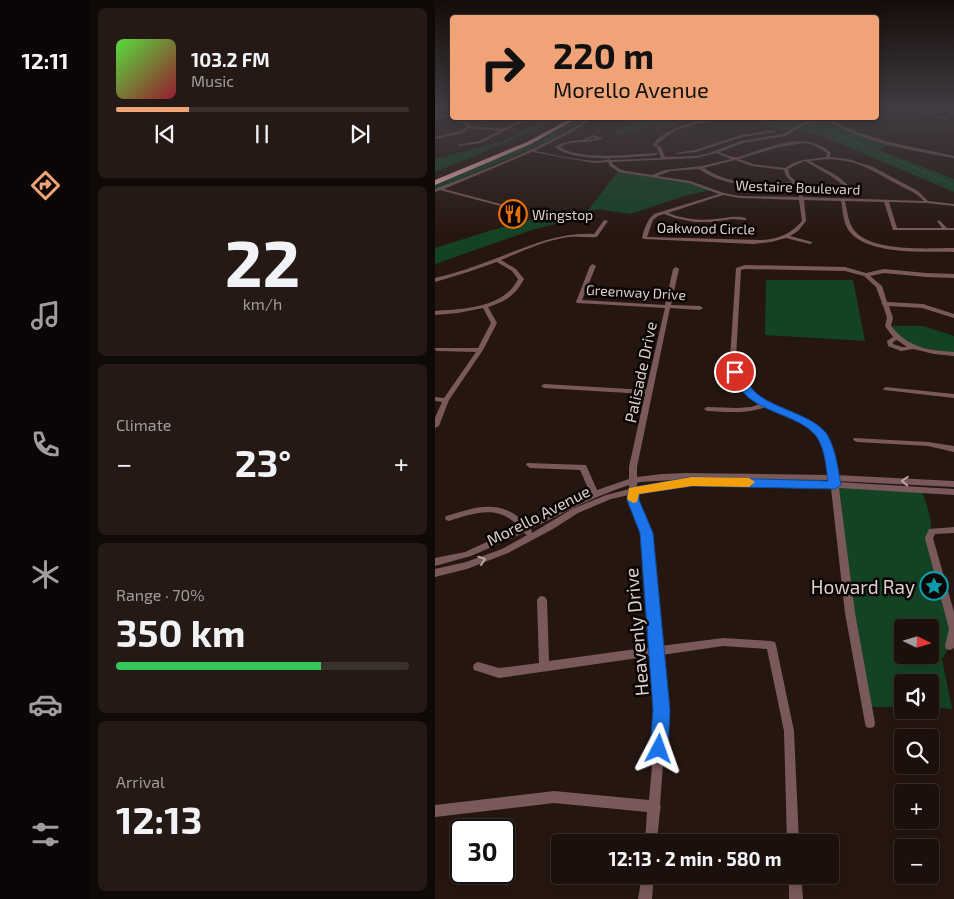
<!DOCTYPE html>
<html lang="en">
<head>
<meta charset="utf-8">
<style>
	body { margin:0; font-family:"Exo 2",sans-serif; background:#251915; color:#f1f3f6; height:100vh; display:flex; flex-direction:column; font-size:19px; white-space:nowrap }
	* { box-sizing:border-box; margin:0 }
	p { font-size:16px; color:#a09d9d }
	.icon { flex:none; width:28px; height:28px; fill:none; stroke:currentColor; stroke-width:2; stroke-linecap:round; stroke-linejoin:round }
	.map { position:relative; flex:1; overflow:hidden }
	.sheet { display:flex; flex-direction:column; gap:8px; padding:8px; background:#0f0907; width:345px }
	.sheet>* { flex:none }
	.hud { position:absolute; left:15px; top:15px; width:429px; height:105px; border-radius:5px; box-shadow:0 2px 12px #0003,0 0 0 1px #3a302d; background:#efa377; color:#111; overflow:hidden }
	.needle { width:32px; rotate:95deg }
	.fabs { position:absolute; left:459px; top:619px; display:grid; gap:10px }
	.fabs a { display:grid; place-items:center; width:45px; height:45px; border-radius:5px; background:#1c100c; box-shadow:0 2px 12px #0003,0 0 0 1px #3a302d; font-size:25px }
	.speed { position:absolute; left:15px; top:819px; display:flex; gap:10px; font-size:25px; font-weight:700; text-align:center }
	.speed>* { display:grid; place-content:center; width:65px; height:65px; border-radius:50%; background:#1c100c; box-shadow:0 2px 12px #0003,0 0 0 1px #3a302d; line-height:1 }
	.speed .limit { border:2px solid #111; border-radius:8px; background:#fff; color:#111 }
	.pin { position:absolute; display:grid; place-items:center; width:42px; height:42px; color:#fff; margin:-21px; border:2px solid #fff; border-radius:50%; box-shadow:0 1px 5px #0007 }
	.me { position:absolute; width:55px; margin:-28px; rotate:4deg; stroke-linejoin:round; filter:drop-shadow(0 0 4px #0008) }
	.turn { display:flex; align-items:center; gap:18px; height:105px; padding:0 20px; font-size:22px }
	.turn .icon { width:65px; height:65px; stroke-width:2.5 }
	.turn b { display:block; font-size:35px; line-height:42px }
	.big { font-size:38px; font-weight:700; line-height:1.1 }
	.sheet .widget { flex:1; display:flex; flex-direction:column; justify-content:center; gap:8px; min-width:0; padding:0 18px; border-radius:8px; background:#251915 }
	.sheet .dial { align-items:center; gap:0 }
	.dial b { font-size:65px; line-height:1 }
	.song { display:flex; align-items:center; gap:15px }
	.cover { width:60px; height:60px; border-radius:8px; background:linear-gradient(135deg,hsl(110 70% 55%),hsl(350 70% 35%)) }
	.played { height:5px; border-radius:2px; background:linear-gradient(90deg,#efa377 25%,#3a302d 25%) }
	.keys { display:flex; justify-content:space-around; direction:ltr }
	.heat { display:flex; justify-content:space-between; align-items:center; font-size:28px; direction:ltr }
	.charge { height:8px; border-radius:4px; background:linear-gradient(90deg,#34c759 70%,#3a302d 0) }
	.trip { position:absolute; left:116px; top:834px; width:288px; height:50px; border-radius:5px; background:#1c100c; box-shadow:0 2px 12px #0003,0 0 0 1px #3a302d; font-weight:700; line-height:50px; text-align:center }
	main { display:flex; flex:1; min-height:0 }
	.tab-bar { display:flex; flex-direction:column; width:90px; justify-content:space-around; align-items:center; background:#0b0605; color:#a09d9d }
	.tab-bar .icon { width:35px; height:35px }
	.tab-bar .current { color:#efa377 }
	.tab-bar b { font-size:22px; color:#f1f3f6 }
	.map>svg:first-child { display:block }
	.green { fill:#144324; fill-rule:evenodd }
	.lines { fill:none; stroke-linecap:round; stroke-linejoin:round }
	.minor { fill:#7a595a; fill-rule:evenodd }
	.highway { fill:#f9b5b7; fill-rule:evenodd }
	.rail { stroke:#7d6f6a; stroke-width:1; stroke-dasharray:1 2.5; stroke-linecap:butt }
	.oneway { stroke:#baa6a4 }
	.route { fill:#1a73e8; stroke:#114b97 }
	.slow { fill:#f59e0b }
	.labels { text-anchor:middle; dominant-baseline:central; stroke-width:5; stroke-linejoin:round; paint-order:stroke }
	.far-street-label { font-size:14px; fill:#dcd0cc; stroke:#0a0403 }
	.far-poi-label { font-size:14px; fill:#dcd0cc; stroke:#0a0403; text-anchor:start }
	.street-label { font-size:16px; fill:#dcd0cc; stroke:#0a0403 }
	.near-poi-label { font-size:19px; fill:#dcd0cc; stroke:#0a0403; text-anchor:end }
	.near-street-label { font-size:19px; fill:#dcd0cc; stroke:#0a0403 }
</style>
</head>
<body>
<main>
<nav class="tab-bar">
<b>12:11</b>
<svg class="icon current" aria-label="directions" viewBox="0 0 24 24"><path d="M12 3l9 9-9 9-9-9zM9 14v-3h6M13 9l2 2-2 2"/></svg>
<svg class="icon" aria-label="music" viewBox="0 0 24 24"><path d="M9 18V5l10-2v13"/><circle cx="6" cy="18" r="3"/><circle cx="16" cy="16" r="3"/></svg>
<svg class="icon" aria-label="phone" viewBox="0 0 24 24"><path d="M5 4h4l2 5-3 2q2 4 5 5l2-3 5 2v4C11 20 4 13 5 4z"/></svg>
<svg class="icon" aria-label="climate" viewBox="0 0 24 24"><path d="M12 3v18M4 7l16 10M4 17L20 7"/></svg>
<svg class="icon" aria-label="car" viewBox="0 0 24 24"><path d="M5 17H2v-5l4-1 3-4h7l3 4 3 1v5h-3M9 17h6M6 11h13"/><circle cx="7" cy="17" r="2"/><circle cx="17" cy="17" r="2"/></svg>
<svg class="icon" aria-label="filters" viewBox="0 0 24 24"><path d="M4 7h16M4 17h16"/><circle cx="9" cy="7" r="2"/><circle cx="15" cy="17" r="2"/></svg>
</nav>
<section class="sheet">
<div class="widget">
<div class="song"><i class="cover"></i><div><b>103.2 FM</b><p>Music</p></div></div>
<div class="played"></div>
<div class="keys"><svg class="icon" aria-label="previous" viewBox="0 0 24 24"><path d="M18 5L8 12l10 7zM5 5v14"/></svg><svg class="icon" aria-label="pause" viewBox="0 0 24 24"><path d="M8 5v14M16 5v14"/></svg><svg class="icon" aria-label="next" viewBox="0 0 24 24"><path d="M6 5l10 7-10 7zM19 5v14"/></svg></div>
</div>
<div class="widget dial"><b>22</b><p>km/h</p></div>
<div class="widget"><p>Climate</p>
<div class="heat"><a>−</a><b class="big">23°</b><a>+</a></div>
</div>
<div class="widget"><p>Range · 70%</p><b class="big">350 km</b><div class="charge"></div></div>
<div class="widget"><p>Arrival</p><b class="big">12:13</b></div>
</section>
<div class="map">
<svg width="519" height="899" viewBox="0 0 519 899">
	<rect width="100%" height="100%" fill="#261610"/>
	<g class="green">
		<path d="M 113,118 L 120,118 L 75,141 L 0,172 L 0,159 L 69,141 Z"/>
		<path d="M 145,118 L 152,118 L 111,142 L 0,190 L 0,183 L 105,141 Z"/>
		<path d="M 250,118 L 256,118 L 235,126 L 212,125 L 185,135 L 178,133 L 201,121 L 235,123 Z"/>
		<path d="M 318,118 L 377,118 L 368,118 L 371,120 L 353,131 L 330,126 Z"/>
		<path d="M 389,119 L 456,144 L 444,150 L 519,179 L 519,192 L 382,134 L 362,131 L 371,124 Z"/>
		<path d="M 185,171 L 255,182 L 277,190 L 252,195 L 196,214 L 162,209 L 151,213 L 180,175 Z"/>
		<path d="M 124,212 L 124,223 L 100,229 L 0,264 L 0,248 L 54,231 Z"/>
		<path d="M 331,280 L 418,280 L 430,341 L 330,335 Z"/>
		<path d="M 453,326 L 488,326 L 519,336 L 519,354 L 470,344 Z"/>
		<path d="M 400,485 L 487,490 C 491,505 500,524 494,538 L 512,599 L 515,646 L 507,659 L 517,709 L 495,707 L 495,682 L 468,682 L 467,707 L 432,707 ZM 468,628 L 495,628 L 495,655 L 468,655 Z"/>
	</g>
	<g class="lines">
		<g class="minor">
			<path d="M 476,109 L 481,109 L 513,119 L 510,120 Z"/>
			<path d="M 18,113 L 18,115 L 0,118 L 0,116 Z"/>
			<path d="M 21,118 L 24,118 L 34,123 L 35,126 L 67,129 L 90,118 L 94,118 L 46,143 L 24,146 L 22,145 L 44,141 L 64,131 L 34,128 L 28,133 L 0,139 L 0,137 L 26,131 L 31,127 L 31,124 Z"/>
			<path d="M 154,118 L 158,118 L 140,130 L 100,151 C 117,154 160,165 174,159 L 176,160 L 226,158 L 222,148 L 218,145 C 224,131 266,118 281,118 L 281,119 L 241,130 L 223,143 L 222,145 L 226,147 L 230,157 L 262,156 L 274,153 L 306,141 L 348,134 L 370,122 L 386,118 L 393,118 L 421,132 L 454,142 L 519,156 L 519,158 C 475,150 427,143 390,118 L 372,124 L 350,136 L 308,143 L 284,152 C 289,154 294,157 299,157 C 304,158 312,154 318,152 C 344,144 373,132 396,153 L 395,157 L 413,159 L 438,167 L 483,191 L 493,201 L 519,204 L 519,206 L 492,203 L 454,202 L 462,228 L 507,228 L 502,221 L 504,220 L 512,228 L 519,228 L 519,230 L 458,230 L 449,202 L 410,201 C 412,210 413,220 417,227 C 431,253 494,248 519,248 L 519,252 C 490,251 434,256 414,231 C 408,223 408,211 406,201 L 369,200 L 371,221 L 363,231 L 355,236 L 377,242 L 377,243 L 375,244 L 351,238 L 336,242 L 318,244 L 209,239 L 207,238 C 209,229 212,220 219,214 L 284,194 L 254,183 L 184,172 L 175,166 L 173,162 L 159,163 L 97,152 L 9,189 L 77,207 L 77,209 L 5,190 L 0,192 L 0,189 C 53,168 106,149 154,118 ZM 369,143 C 378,144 385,148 392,153 L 391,157 L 368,160 L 358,163 L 350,168 L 318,164 L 304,159 L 344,147 ZM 281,153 L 296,159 L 267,166 L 230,170 L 217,175 L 186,170 L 178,164 L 177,162 L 262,158 ZM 391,159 L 393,160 L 395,159 C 425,161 436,170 462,184 C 471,189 481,192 489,201 L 368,197 L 367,187 L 355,176 L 353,169 L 361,165 L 370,161 C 386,171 402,177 413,191 L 417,190 C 406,175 390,170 375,161 ZM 300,160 L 317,166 L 349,170 L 351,176 L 357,182 C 327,184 295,186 269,168 ZM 264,169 C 292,189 327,186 360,184 L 363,187 L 364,197 L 305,196 L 289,193 L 255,181 L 222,176 L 236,171 ZM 288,195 L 305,198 L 364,200 L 367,221 C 356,234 343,239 327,240 L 212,237 L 218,220 L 223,216 L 229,214 L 240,218 L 259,222 L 277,222 L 297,219 L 311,220 L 311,218 C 300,215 291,218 280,219 C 264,221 248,219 233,213 Z"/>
			<path d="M 432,118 L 436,118 L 444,120 L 442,121 Z"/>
			<path d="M 339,130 L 340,132 L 307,137 L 261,152 L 242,154 L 240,153 L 260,150 L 306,135 Z"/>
			<path d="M 158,135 L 168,138 C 154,145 138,139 125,147 C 146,161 196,154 221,153 L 223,154 L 221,155 C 195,157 141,164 120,147 C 129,141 136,141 146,140 C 150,139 154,137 158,135 ZM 158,137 L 162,138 L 153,140 Z"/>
			<path d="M 169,220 L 173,221 L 162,237 C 153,238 143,236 134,237 C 110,240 88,251 66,260 L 81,269 L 89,279 C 80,296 71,301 53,307 L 62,323 L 48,350 L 14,400 L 4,426 L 0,428 L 0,418 L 7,402 L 0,401 L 0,397 L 9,398 L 41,352 L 2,351 L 0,350 L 0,348 L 43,348 L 56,323 L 48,308 L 23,313 L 0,315 L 0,311 C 29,309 69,308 83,279 L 77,271 L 62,262 L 33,272 L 0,282 L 0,278 C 21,273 42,266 62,258 C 94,246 124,232 159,234 Z"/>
			<path d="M 158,264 L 161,266 L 147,300 L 230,305 L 238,269 L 241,267 L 244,269 L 236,305 L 265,306 L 268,308 L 265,310 L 235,308 L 202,467 L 202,477 L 227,474 L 251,473 L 394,475 C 392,463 391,450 386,439 C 379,426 344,413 331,407 C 312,414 292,412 272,411 L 269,409 L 272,407 L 302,408 L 316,407 L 325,404 L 314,396 L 297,372 L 295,358 L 301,268 L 310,265 L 410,267 L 431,273 L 449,269 L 491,273 L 519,274 L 519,278 L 491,277 L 449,273 L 435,276 L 447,286 L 452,302 L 488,304 L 519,314 L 519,318 L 487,308 L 454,306 L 458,318 L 456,326 C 474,348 492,350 519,352 L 519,356 L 499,354 L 478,349 L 466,351 L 453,346 L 452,341 L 458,337 L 450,326 L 452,318 L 448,305 L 446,304 L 447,303 L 441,287 L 429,276 L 410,271 L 310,269 L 306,270 L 301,358 L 303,372 L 318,394 L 333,402 L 374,421 L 391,434 L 397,449 L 401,475 L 519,481 L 519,487 L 402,481 L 403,482 L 519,489 L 519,495 L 404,488 L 420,613 L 440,723 L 439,727 L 435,728 L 431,727 L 430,723 L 410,613 L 396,488 L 257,484 L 202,493 L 202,500 L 215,533 L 226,646 L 288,638 L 336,641 L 340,642 L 341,645 L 359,731 L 364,842 L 352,842 L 349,731 L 332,649 L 288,646 L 227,655 L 232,710 L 225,805 L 226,807 L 225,810 L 222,842 L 210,842 L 212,812 L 119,803 L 0,817 L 0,805 L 119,791 L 214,800 L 222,710 L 217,656 L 64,678 L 39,670 L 38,667 L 39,664 L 43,662 L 64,668 L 104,663 L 102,600 L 104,597 L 107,596 L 110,597 L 112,600 L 114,661 L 216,647 L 207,533 L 194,500 L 194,495 L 176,499 L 143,513 L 118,529 L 73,553 L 32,569 L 0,577 L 0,569 L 31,562 L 67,549 L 92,535 L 89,533 L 36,556 L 0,566 L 0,558 L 30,552 L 84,527 C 63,504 40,513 14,521 L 11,520 L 10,518 L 11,516 C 41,507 67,498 91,524 L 155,493 L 145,470 L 95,468 L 91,465 L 92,463 L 151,465 L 162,490 L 194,479 L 194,467 L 210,394 L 109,388 L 106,386 L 109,384 L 211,390 L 230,308 L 142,303 L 141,302 L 155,266 ZM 462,340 L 472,347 L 467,347 L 458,344 L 458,342 ZM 254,479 L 202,487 L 202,483 L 205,482 ZM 274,479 L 394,480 L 395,482 ZM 194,485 L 194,489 L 171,495 L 137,509 L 97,533 L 96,529 C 128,513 160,496 194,485 Z"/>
			<path d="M 451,387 L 519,394 L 519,398 L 449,390 L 448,389 L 449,388 Z"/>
			<path d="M 419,438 L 493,442 L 519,446 L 519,452 L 493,446 L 422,442 L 418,440 Z"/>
			<path d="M 519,527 L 519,533 L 500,534 L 498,538 L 519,612 L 519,648 L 515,650 L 511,649 L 510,646 L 514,629 L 490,538 L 494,529 Z"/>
			<path d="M 207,875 L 219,875 L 217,899 L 203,899 Z"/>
			<path d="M 354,875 L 366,875 L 368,899 L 354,899 Z"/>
		</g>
		<path class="highway" d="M 137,118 L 143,118 L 96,144 L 0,185 L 0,180 L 92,142 Z"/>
		<path class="rail" d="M 365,118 L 519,185"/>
	</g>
	<defs><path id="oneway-chevron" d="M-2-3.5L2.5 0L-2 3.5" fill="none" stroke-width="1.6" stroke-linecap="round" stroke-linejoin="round" transform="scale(1.25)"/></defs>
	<g class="oneway">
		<use href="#oneway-chevron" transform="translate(470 481) rotate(-176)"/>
		<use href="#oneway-chevron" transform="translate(47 560) rotate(-19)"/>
	</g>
	<linearGradient id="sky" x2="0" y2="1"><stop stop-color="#150c09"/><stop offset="0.46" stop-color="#413c42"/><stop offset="1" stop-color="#413c42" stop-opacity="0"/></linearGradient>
	<rect width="519" height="235" fill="url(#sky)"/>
	<path class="route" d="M 300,369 L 303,370 C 309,377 314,386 320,392 C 338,409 381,415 393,436 C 401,451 403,469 406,485 L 400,489 L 257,486 L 204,494 L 204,500 L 218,533 L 235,710 L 233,749 L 230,755 L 224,757 L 218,755 L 215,749 L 218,710 L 205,533 L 192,500 L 194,488 L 257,477 L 393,481 C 391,467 390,451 383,439 C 371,418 332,414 313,397 C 306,391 300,380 295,372 Z"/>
	<path class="slow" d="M 257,477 L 314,478 L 320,482 L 314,487 L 257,486 L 204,494 L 202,502 L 198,503 L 192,499 L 194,488 Z"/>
	<defs>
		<symbol id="restaurant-ring" viewBox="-11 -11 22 22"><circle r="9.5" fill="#0a0403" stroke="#e8710a" stroke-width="1.5"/><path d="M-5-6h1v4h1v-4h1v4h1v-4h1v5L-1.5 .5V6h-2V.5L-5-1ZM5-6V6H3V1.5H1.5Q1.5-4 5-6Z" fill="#e8710a"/></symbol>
		<symbol id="sight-ring" viewBox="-11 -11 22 22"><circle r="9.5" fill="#0a0403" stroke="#0f9aa8" stroke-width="1.5"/><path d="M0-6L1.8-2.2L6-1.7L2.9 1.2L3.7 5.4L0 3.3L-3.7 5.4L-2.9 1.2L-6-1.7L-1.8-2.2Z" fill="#0f9aa8"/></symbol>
	</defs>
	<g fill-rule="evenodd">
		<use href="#restaurant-ring" x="62" y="198" width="32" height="32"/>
		<use href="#sight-ring" x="483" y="570" width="32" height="32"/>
	</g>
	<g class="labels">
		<g class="far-street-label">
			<text transform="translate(363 187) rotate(2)">Westaire Boulevard</text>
			<text transform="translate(271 228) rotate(1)">Oakwood Circle</text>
			<text transform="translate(201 292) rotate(3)">Greenway Drive</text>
		</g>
		<g class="far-poi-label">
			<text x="97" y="214">Wingstop</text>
		</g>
		<g class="street-label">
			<text transform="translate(205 372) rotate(-78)">Palisade Drive</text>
			<text transform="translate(103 515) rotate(-27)">Morello Avenue</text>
		</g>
		<g class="near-poi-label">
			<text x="480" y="586">Howard Ray</text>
		</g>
		<g class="near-street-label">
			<text transform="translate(201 632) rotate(-95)">Heavenly Drive</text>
		</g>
	</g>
</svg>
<div class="fabs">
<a><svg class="needle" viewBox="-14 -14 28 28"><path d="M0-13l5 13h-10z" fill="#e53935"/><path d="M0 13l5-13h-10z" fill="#a09d9d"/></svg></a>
<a><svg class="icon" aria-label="sound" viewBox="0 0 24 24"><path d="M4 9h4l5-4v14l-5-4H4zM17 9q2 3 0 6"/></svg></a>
<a><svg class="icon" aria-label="search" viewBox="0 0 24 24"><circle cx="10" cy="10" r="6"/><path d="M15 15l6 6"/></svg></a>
<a>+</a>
<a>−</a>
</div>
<div class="speed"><div class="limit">30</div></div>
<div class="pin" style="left:300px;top:372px;background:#d93025"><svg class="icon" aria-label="arrive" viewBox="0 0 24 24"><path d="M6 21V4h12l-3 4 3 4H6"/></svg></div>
<svg class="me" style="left:224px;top:749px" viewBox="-20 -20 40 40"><path d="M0-17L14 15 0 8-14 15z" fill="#1a73e8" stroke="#fff" stroke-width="4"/></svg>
<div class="trip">12:13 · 2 min · 580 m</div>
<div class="hud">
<div class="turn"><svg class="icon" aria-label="right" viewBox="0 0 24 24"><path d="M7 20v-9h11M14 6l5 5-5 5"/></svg><div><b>220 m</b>Morello Avenue</div></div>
</div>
</div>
</main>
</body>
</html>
